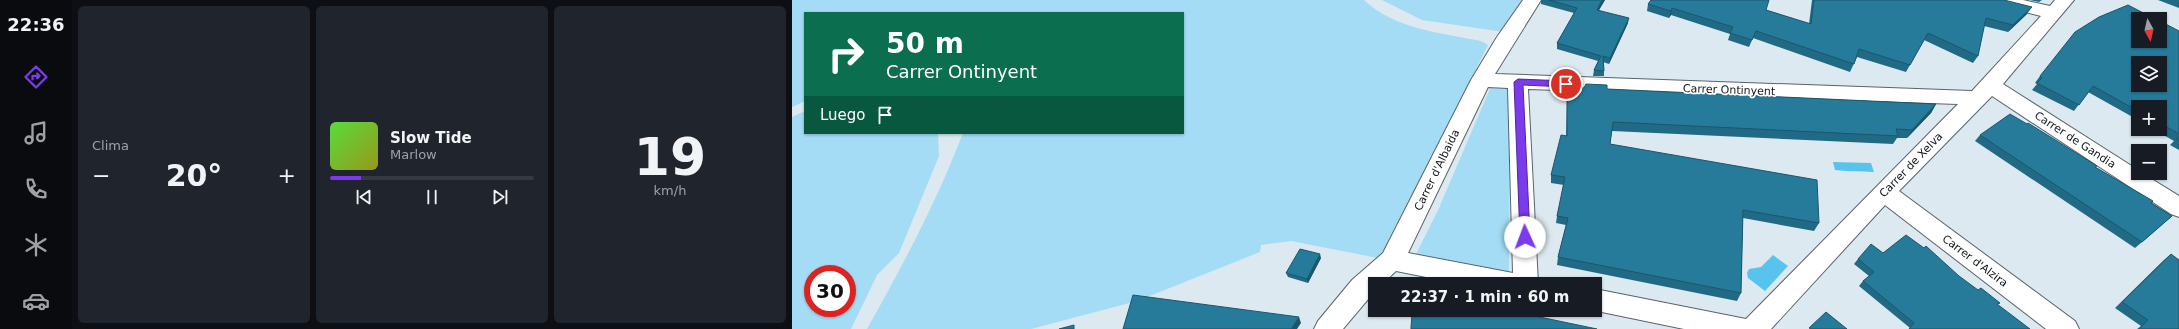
<!DOCTYPE html>
<html lang="es">
<head>
<meta charset="utf-8">
<style>
	body { margin:0; font-family:"DejaVu Sans",sans-serif; background:#20242c; color:#f1f3f6; height:100vh; display:flex; flex-direction:column; font-size:15px; white-space:nowrap }
	* { box-sizing:border-box; margin:0 }
	p { font-size:13px; color:#9ea1a6 }
	.icon { flex:none; width:22px; height:22px; fill:none; stroke:currentColor; stroke-width:2; stroke-linecap:round; stroke-linejoin:round }
	.map { position:relative; flex:1; overflow:hidden }
	.drawer { display:flex; flex-direction:column; gap:6px; padding:6px; background:#0d0f14; width:720px }
	.drawer>* { flex:none }
	.top-card { position:absolute; left:12px; top:12px; width:380px; height:122px; border-radius:0px; box-shadow:0 1px 3px #0004; background:#0b6e4f; color:#fff; overflow:hidden }
	.needle { width:26px; rotate:172deg }
	.controls { position:absolute; left:1339px; top:12px; display:grid; gap:8px }
	.controls a { display:grid; place-items:center; width:36px; height:36px; border-radius:0px; background:#171b24; box-shadow:0 1px 3px #0004; font-size:20px }
	.speed { position:absolute; left:12px; top:265px; display:flex; gap:8px; font-size:20px; font-weight:700; text-align:center }
	.speed>* { display:grid; place-content:center; width:52px; height:52px; border-radius:50%; background:#171b24; box-shadow:0 1px 3px #0004; line-height:1 }
	.speed .limit { border:6px solid #d22; background:#fff; color:#111 }
	.pin { position:absolute; display:grid; place-items:center; width:34px; height:34px; color:#fff; margin:-17px; border:2px solid #fff; border-radius:50%; box-shadow:0 1px 4px #0007 }
	.me { position:absolute; width:44px; margin:-22px; rotate:358deg; stroke-linejoin:round; filter:drop-shadow(0 0 3px #0008) }
	.turn { display:flex; align-items:center; gap:14px; height:84px; padding:0 16px; font-size:18px }
	.turn .icon { width:52px; height:52px; stroke-width:2.5 }
	.turn b { display:block; font-size:28px; line-height:34px }
	.then { display:flex; align-items:center; height:38px; padding:0 16px; background:#0003; gap:8px; font-size:15px }
	.big { font-size:30px; font-weight:800; line-height:1.1 }
	.drawer .widget { flex:1; display:flex; flex-direction:column; justify-content:center; gap:6px; min-width:0; padding:0 14px; border-radius:6px; background:#20242c }
	.drawer .dial { align-items:center; gap:0 }
	.dial b { font-size:52px; line-height:1 }
	.song { display:flex; align-items:center; gap:12px }
	.cover { width:48px; height:48px; border-radius:6px; background:linear-gradient(135deg,hsl(110 70% 55%),hsl(60 70% 35%)) }
	.played { height:4px; border-radius:2px; background:linear-gradient(90deg,#7c3aed 15%,#363941 15%) }
	.keys { display:flex; justify-content:space-around; direction:ltr }
	.heat { display:flex; justify-content:space-between; align-items:center; font-size:22px; direction:ltr }
	.drawer .tiles { flex:1; display:grid; gap:6px; grid-template-columns:repeat(3,1fr) }
	.trip { position:absolute; left:576px; top:277px; width:234px; height:40px; border-radius:0px; background:#171b24; box-shadow:0 1px 3px #0004; font-weight:800; line-height:40px; text-align:center }
	main { display:flex; flex:1; min-height:0 }
	.dock { display:flex; flex-direction:column; width:72px; justify-content:space-around; align-items:center; background:#090b0e; color:#9ea1a6 }
	.dock .icon { width:28px; height:28px }
	.dock .active { color:#7c3aed }
	.dock b { font-size:18px; color:#f1f3f6 }
	.map>svg:first-child { display:block }
	.green { fill:#a3dcf4; fill-rule:evenodd }
	.water { fill:#58c4ee }
	.lines { fill:none; stroke-linecap:round; stroke-linejoin:round }
	.street-casing { stroke:#586469; stroke-width:2 }
	.street { fill:#fff; fill-rule:evenodd }
	.wall { fill:#216a85 }
	.shaded-wall { fill:#1b566c }
	.building { fill:#267b9b; stroke:#1b566c; fill-rule:evenodd }
	.route { fill:#7c3aed; stroke:#51269a }
	.labels { text-anchor:middle; dominant-baseline:central; stroke-width:3.5; stroke-linejoin:round; paint-order:stroke }
	.street-label { font-size:11px; fill:#111618; stroke:#fff }
</style>
</head>
<body>
<main>
<nav class="dock">
<b>22:36</b>
<svg class="icon active" aria-label="directions" viewBox="0 0 24 24"><path d="M12 3l9 9-9 9-9-9zM9 14v-3h6M13 9l2 2-2 2"/></svg>
<svg class="icon" aria-label="music" viewBox="0 0 24 24"><path d="M9 18V5l10-2v13"/><circle cx="6" cy="18" r="3"/><circle cx="16" cy="16" r="3"/></svg>
<svg class="icon" aria-label="phone" viewBox="0 0 24 24"><path d="M5 4h4l2 5-3 2q2 4 5 5l2-3 5 2v4C11 20 4 13 5 4z"/></svg>
<svg class="icon" aria-label="climate" viewBox="0 0 24 24"><path d="M12 3v18M4 7l16 10M4 17L20 7"/></svg>
<svg class="icon" aria-label="car" viewBox="0 0 24 24"><path d="M5 17H2v-5l4-1 3-4h7l3 4 3 1v5h-3M9 17h6M6 11h13"/><circle cx="7" cy="17" r="2"/><circle cx="17" cy="17" r="2"/></svg>
</nav>
<section class="drawer">
<div class="tiles">
<div class="widget"><p>Clima</p>
<div class="heat"><a>−</a><b class="big">20°</b><a>+</a></div>
</div>
<div class="widget">
<div class="song"><i class="cover"></i><div><b>Slow Tide</b><p>Marlow</p></div></div>
<div class="played"></div>
<div class="keys"><svg class="icon" aria-label="previous" viewBox="0 0 24 24"><path d="M18 5L8 12l10 7zM5 5v14"/></svg><svg class="icon" aria-label="pause" viewBox="0 0 24 24"><path d="M8 5v14M16 5v14"/></svg><svg class="icon" aria-label="next" viewBox="0 0 24 24"><path d="M6 5l10 7-10 7zM19 5v14"/></svg></div>
</div>
<div class="widget dial"><b>19</b><p>km/h</p></div>
</div>
</section>
<div class="map">
<svg width="1387" height="329" viewBox="0 0 1387 329">
	<rect width="100%" height="100%" fill="#dce9f0"/>
	<g class="green">
		<path d="M 0,0 L 572,0 C 602,29 649,33 689,41 L 696,45 L 598,241 L 586,258 L 499,241 L 469,245 L 468,252 L 345,301 L 239,329 L 75,329 C 111,265 145,201 171,133 L 391,133 L 391,13 L 13,13 L 13,101 L 0,107 Z"/>
		<path d="M 590,0 L 732,0 L 712,32 L 630,20 Z"/>
		<path d="M 700,84 L 718,86 L 717,277 L 622,258 L 647,208 Z"/>
		<path d="M 13,111 L 13,133 L 146,133 L 147,156 L 107,253 L 85,275 L 59,329 L 0,329 L 0,117 ZM 21,274 L 55,274 L 55,308 L 21,308 Z"/>
	</g>
	<g class="water">
		<path d="M 1041,162 L 1079,163 L 1082,172 C 1068,171 1058,172 1043,170 Z"/>
		<path d="M 981,255 L 996,266 L 973,291 L 956,278 L 955,273 L 957,269 L 969,267 Z"/>
	</g>
	<g class="lines">
		<defs>
			<path id="street" d="M 731,0 L 749,0 L 703,74 L 1180,91 L 1249,16 L 1201,4 L 1198,0 L 1231,0 L 1258,6 L 1263,0 L 1282,0 L 1211,84 L 1346,170 L 1346,173 L 1350,173 L 1387,196 L 1387,217 L 1379,214 L 1200,96 L 1107,191 L 1283,321 L 1287,329 L 1254,329 L 1093,205 L 979,329 L 892,329 L 800,310 L 803,310 L 803,289 L 954,319 L 1166,104 L 736,89 L 746,284 L 669,284 L 604,271 L 590,284 L 583,284 L 583,291 L 551,329 L 522,329 L 526,321 L 560,280 L 591,253 L 679,80 L 705,37 ZM 696,87 L 716,88 L 721,273 L 616,253 Z"/>
		</defs>
		<use href="#street" class="street-casing"/>
		<use href="#street" class="street"/>
	</g>
	<g class="wall">
		<path d="M 749,0 L 813,0 L 807,10 L 836,23 L 817,64 L 811,62 L 812,71 L 812,76 L 801,76 L 802,70 L 806,61 L 765,49 L 765,43 L 782,13 L 749,4 Z"/>
		<path d="M 1020,0 L 1212,0 L 1235,14 L 1216,32 L 1192,26 L 1186,56 L 1181,63 L 1132,40 L 1114,72 L 1065,57 L 1058,72 L 961,38 L 957,47 L 936,40 L 938,34 L 879,15 L 877,18 L 855,11 L 856,4 L 974,10 L 1017,24 Z"/>
		<path d="M 1238,0 L 1250,0 L 1247,2 Z"/>
		<path d="M 1366,0 L 1387,0 L 1387,8 Z"/>
		<path d="M 1387,31 L 1387,150 L 1378,145 L 1382,141 L 1361,129 L 1368,129 L 1368,107 L 1346,107 L 1346,120 L 1296,92 L 1282,111 L 1240,90 L 1245,84 L 1243,83 L 1248,76 Z"/>
		<path d="M 779,87 L 815,89 L 1144,104 L 1139,113 L 1115,138 L 1105,138 L 1101,144 L 820,131 L 818,144 L 1027,223 L 1022,231 L 951,218 L 949,293 L 945,301 L 765,265 L 766,257 L 774,225 L 764,223 L 765,216 L 772,185 L 759,183 L 759,175 L 774,136 L 775,104 L 775,96 L 778,96 Z"/>
		<path d="M 1188,135 L 1303,167 L 1380,216 L 1343,248 L 1183,141 Z"/>
		<path d="M 1091,253 L 1167,276 L 1118,328 L 1067,286 L 1071,281 L 1077,276 L 1062,264 L 1066,259 Z"/>
		<path d="M 1379,254 L 1387,329 L 1345,329 L 1349,326 L 1323,308 L 1372,260 Z"/>
		<path d="M 529,258 L 516,283 L 496,277 L 494,273 Z"/>
	</g>
	<g class="shaded-wall">
		<path d="M 810,0 L 813,0 L 804,15 L 805,10 Z"/>
		<path d="M 1240,7 L 1235,14 L 1216,32 L 1221,25 Z"/>
		<path d="M 880,8 L 879,15 L 877,18 L 879,11 Z"/>
		<path d="M 837,18 L 836,23 L 817,64 L 818,58 Z"/>
		<path d="M 1144,104 L 1139,113 L 1115,138 L 1120,130 Z"/>
		<path d="M 528,254 L 529,258 L 516,283 L 515,279 Z"/>
		<path d="M 507,317 L 509,323 L 505,329 L 499,329 Z"/>
	</g>
	<g class="building">
		<path d="M 757,0 L 810,0 L 805,10 L 837,18 L 818,58 L 811,56 L 812,71 L 802,70 L 809,56 L 765,43 L 785,8 Z"/>
		<path d="M 859,0 L 977,0 L 974,10 L 1019,24 L 1022,0 L 1212,0 L 1240,7 L 1221,25 L 1194,18 L 1186,56 L 1136,33 L 1118,65 L 1067,49 L 1062,64 L 964,31 L 960,40 L 938,33 L 941,27 L 880,8 L 879,11 L 856,4 Z"/>
		<path d="M 1336,5 L 1363,19 L 1346,19 L 1346,41 L 1368,41 L 1368,21 L 1387,31 L 1387,134 L 1368,123 L 1368,107 L 1346,107 L 1346,111 L 1301,86 L 1287,105 L 1245,83 L 1250,78 L 1248,76 L 1283,32 L 1307,17 ZM 1346,63 L 1368,63 L 1368,85 L 1346,85 Z"/>
		<path d="M 794,84 L 815,85 L 815,89 L 1144,104 L 1120,130 L 1104,129 L 1106,136 L 821,122 L 818,144 L 1025,180 L 1027,223 L 951,210 L 949,293 L 766,257 L 776,218 L 765,216 L 773,177 L 759,175 L 769,135 L 775,136 L 775,96 L 779,96 L 779,87 L 792,88 Z"/>
		<path d="M 1218,114 L 1235,124 L 1236,123 L 1305,166 L 1303,167 L 1361,201 L 1359,203 L 1380,216 L 1350,242 L 1188,135 Z"/>
		<path d="M 1387,136 L 1387,141 L 1384,139 Z"/>
		<path d="M 1114,235 L 1132,248 L 1134,246 L 1167,276 L 1186,290 L 1189,288 L 1208,303 L 1205,304 L 1238,329 L 1117,329 L 1122,323 L 1071,281 L 1082,272 L 1066,259 L 1079,244 L 1091,253 Z"/>
		<path d="M 508,249 L 528,254 L 515,279 L 494,273 Z"/>
		<path d="M 1379,254 L 1387,260 L 1387,329 L 1347,329 L 1356,320 L 1330,302 Z"/>
		<path d="M 341,295 L 507,317 L 499,329 L 331,329 Z"/>
		<path d="M 623,310 L 720,310 L 719,311 L 805,329 L 619,329 L 619,327 L 620,314 Z"/>
		<path d="M 1034,312 L 1055,329 L 1019,329 L 1017,328 Z"/>
		<path d="M 282,325 L 282,329 L 267,329 Z"/>
	</g>
	<path class="route" d="M 726,79 L 774,81 L 778,84 L 774,87 L 731,85 L 738,237 L 733,241 L 728,237 L 722,82 Z"/>
	<g class="labels">
		<g class="street-label">
			<text transform="translate(937 90) rotate(2)">Carrer Ontinyent</text>
			<text transform="translate(1283 140) rotate(33)">Carrer de Gandia</text>
			<text transform="translate(1119 165) rotate(-46)">Carrer de Xelva</text>
			<text transform="translate(645 170) rotate(-64)">Carrer d'Albaida</text>
			<text transform="translate(1183 261) rotate(37)">Carrer d'Alzira</text>
		</g>
	</g>
</svg>
<div class="controls">
<a><svg class="needle" viewBox="-14 -14 28 28"><path d="M0-13l5 13h-10z" fill="#e53935"/><path d="M0 13l5-13h-10z" fill="#9ea1a6"/></svg></a>
<a><svg class="icon" aria-label="layers" viewBox="0 0 24 24"><path d="M12 4l9 5-9 5-9-5zM3 14l9 5 9-5"/></svg></a>
<a>+</a>
<a>−</a>
</div>
<div class="speed"><div class="limit">30</div></div>
<div class="pin" style="left:774px;top:84px;background:#d93025"><svg class="icon" aria-label="arrive" viewBox="0 0 24 24"><path d="M6 21V4h12l-3 4 3 4H6"/></svg></div>
<svg class="me" style="left:733px;top:237px" viewBox="-20 -20 40 40"><circle r="19" fill="#fff"/><path d="M0-13L10 11 0 6-10 11z" fill="#7c3aed"/></svg>
<div class="trip">22:37 · 1 min · 60 m</div>
<div class="top-card">
<div class="turn"><svg class="icon" aria-label="right" viewBox="0 0 24 24"><path d="M7 20v-9h11M14 6l5 5-5 5"/></svg><div><b>50 m</b>Carrer Ontinyent</div></div>
<div class="then">Luego<svg class="icon" aria-label="arrive" viewBox="0 0 24 24"><path d="M6 21V4h12l-3 4 3 4H6"/></svg></div>
</div>
</div>
</main>
</body>
</html>
